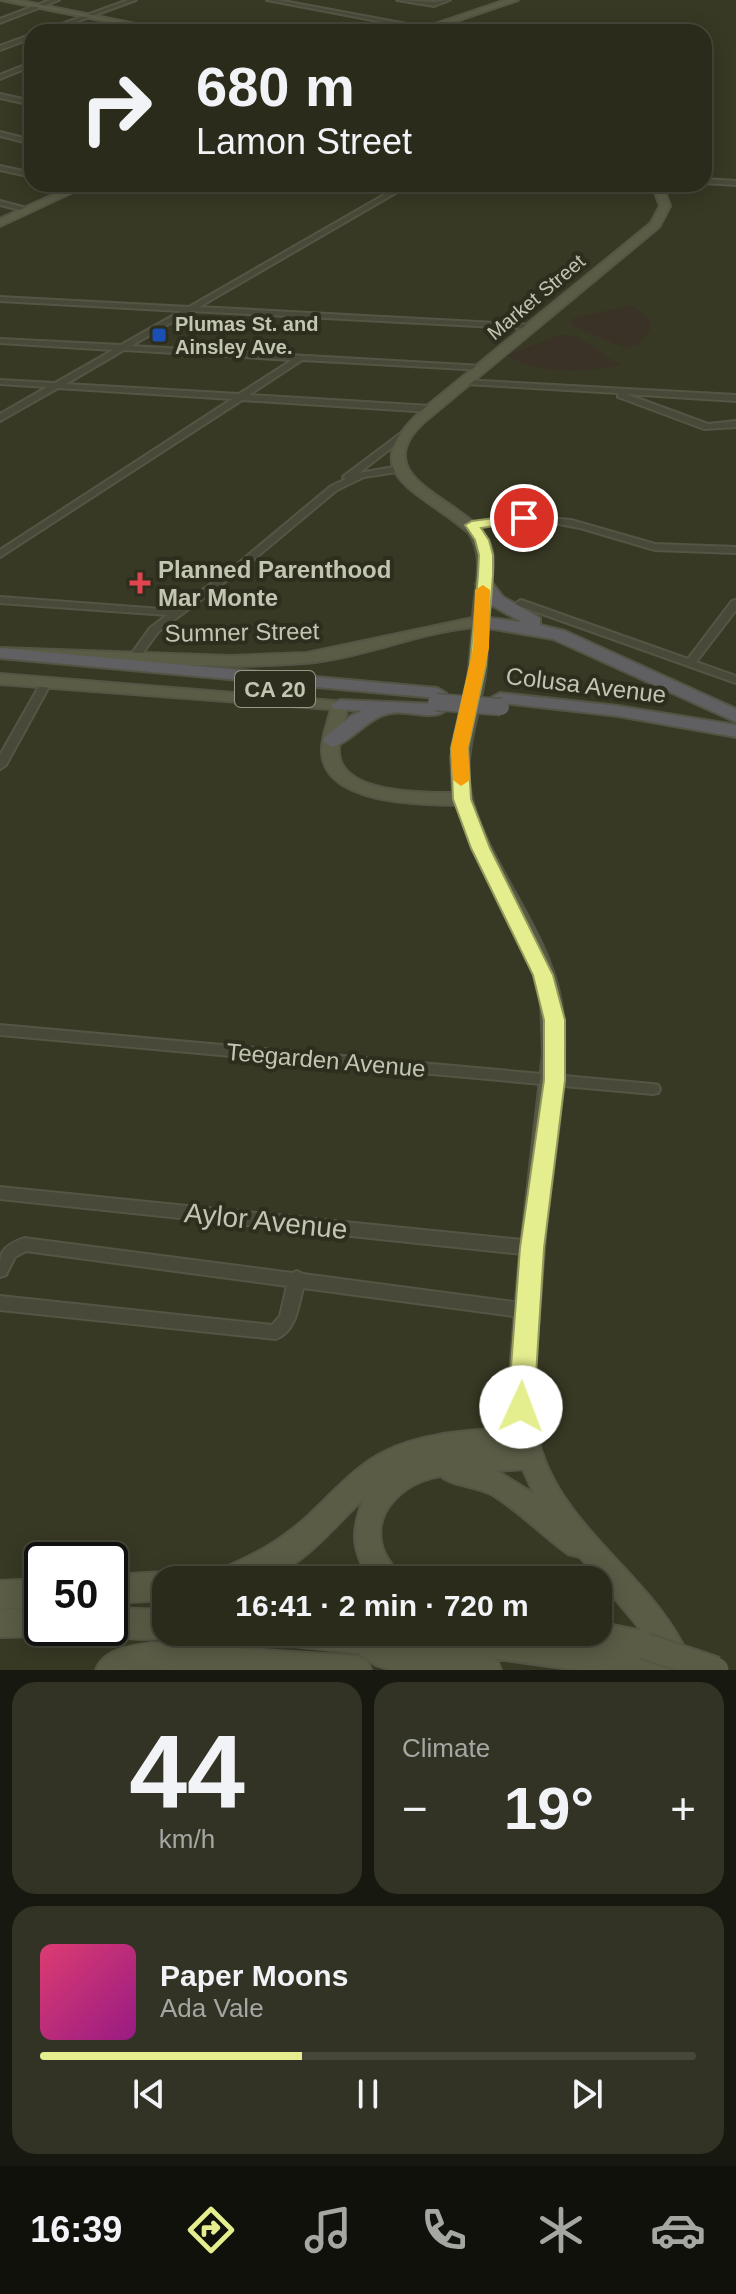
<!DOCTYPE html>
<html lang="en">
<head>
<meta charset="utf-8">
<style>
	body { margin:0; font-family:Arial,sans-serif; background:#323324; color:#f1f3f6; height:100vh; display:flex; flex-direction:column; font-size:30px; white-space:nowrap }
	* { box-sizing:border-box; margin:0 }
	p { font-size:26px; color:#a5a7a3 }
	.icon { flex:none; width:44px; height:44px; fill:none; stroke:currentColor; stroke-width:2; stroke-linecap:round; stroke-linejoin:round }
	.map { position:relative; height:1670px; overflow:hidden }
	.sheet { display:flex; flex-direction:column; gap:12px; padding:12px; background:#17180f; flex:1 }
	.sheet>* { flex:none }
	.top-card { position:absolute; left:24px; top:24px; width:688px; height:168px; border-radius:24px; box-shadow:0 4px 20px #0003,0 0 0 2px #46473a; background:#2a2b1b; color:#f1f3f6; overflow:hidden }
	.speed { position:absolute; left:24px; top:1542px; display:flex; gap:16px; font-size:40px; font-weight:700; text-align:center }
	.speed>* { display:grid; place-content:center; width:104px; height:104px; border-radius:50%; background:#2a2b1b; box-shadow:0 4px 20px #0003,0 0 0 2px #46473a; line-height:1 }
	.speed .limit { border:4px solid #111; border-radius:12px; background:#fff; color:#111 }
	.pin { position:absolute; display:grid; place-items:center; width:68px; height:68px; color:#fff; margin:-34px; border:4px solid #fff; border-radius:50%; box-shadow:0 2px 8px #0007 }
	.me { position:absolute; width:88px; margin:-44px; rotate:2deg; stroke-linejoin:round; filter:drop-shadow(0 0 6px #0008) }
	.turn { display:flex; align-items:center; gap:28px; height:168px; padding:0 40px; font-size:36px }
	.turn .icon { width:104px; height:104px; stroke-width:2.5 }
	.turn b { display:block; font-size:56px; line-height:68px }
	.big { font-size:60px; font-weight:700; line-height:1.1 }
	.sheet .tile { flex:1; display:flex; flex-direction:column; justify-content:center; gap:12px; min-width:0; padding:0 28px; border-radius:24px; background:#323324 }
	.sheet .dial { align-items:center; gap:0 }
	.dial b { font-size:104px; line-height:1 }
	.song { display:flex; align-items:center; gap:24px }
	.cover { width:96px; height:96px; border-radius:12px; background:linear-gradient(135deg,hsl(340 70% 55%),hsl(310 70% 35%)) }
	.played { height:8px; border-radius:4px; background:linear-gradient(90deg,#e5ee8f 40%,#46473a 40%) }
	.keys { display:flex; justify-content:space-around; direction:ltr }
	.heat { display:flex; justify-content:space-between; align-items:center; font-size:44px; direction:ltr }
	.sheet .tiles { flex:1; display:grid; gap:12px; grid-template-columns:1fr 1fr }
	.tile:last-child { grid-column:span 2 }
	.trip { position:absolute; left:152px; top:1566px; width:460px; height:80px; border-radius:24px; background:#2a2b1b; box-shadow:0 4px 20px #0003,0 0 0 2px #46473a; font-weight:700; line-height:80px; text-align:center }
	.dock { display:flex; height:128px; justify-content:space-around; align-items:center; background:#11110b; color:#a5a7a3 }
	.dock .icon { width:56px; height:56px }
	.dock .current { color:#e5ee8f }
	.dock b { font-size:36px; color:#f1f3f6 }
	.map>svg:first-child { display:block }
	.green { fill:#3a3226 }
	.lines { fill:none; stroke-linecap:round; stroke-linejoin:round }
	.minor-casing { stroke:#545544; stroke-width:4 }
	.tertiary-casing { stroke:#545544; stroke-width:4 }
	.secondary-casing { stroke:#545544; stroke-width:4 }
	.trunk-casing { stroke:#535443; stroke-width:4 }
	.minor { fill:#484938; fill-rule:evenodd }
	.tertiary { fill:#484938; fill-rule:evenodd }
	.secondary { fill:#5a5c46; fill-rule:evenodd }
	.trunk { fill:#606062; fill-rule:evenodd }
	.secondary-bridge-casing { stroke:#545544; stroke-width:29; stroke-linecap:butt }
	.trunk-bridge-casing { stroke:#535443; stroke-width:19; stroke-linecap:butt }
	.secondary-bridge { stroke:#5a5c46; stroke-width:25 }
	.trunk-bridge { stroke:#606062; stroke-width:16 }
	.route { fill:#e5ee8f; stroke:#959b5d; stroke-width:2 }
	.slow { fill:#f59e0b }
	.transit-dot { fill:#1a4fb4; stroke:#2d2e1d; stroke-width:3 }
	.health-dot { fill:#e0444e; stroke:#2d2e1d; stroke-width:3 }
	.labels { text-anchor:middle; dominant-baseline:central; stroke-width:8; stroke-linejoin:round; paint-order:stroke }
	.far-street-label { font-size:20px; fill:#c3c5b3; stroke:#2d2e1d }
	.far-poi-label { font-size:20px; font-weight:bold; fill:#c3c5b3; stroke:#2d2e1d; text-anchor:start }
	.shield { fill:#2d2e1d; stroke:#969886; stroke-width:2 }
	.shield-label { font-size:22px; font-weight:bold; fill:#c3c5b3 }
	.poi-label { font-size:24px; font-weight:bold; fill:#c3c5b3; stroke:#2d2e1d; text-anchor:start }
	.street-label { font-size:24px; fill:#c3c5b3; stroke:#2d2e1d }
	.near-street-label { font-size:28px; fill:#c3c5b3; stroke:#2d2e1d }
</style>
</head>
<body>
<div class="map">
<svg width="736" height="1670" viewBox="0 0 736 1670">
	<rect width="100%" height="100%" fill="#383924"/>
	<g class="green">
		<path d="M 631,305 L 649,318 L 651,328 L 639,344 L 625,348 L 571,325 L 572,319 Z"/>
		<path d="M 560,335 L 576,336 L 620,365 C 587,373 536,374 507,355 Z"/>
	</g>
	<g class="lines">
		<defs>
			<g id="minor">
				<path d="M 128,0 L 136,0 L 48,32 L 40,32 Z"/>
				<path d="M 267,0 L 278,0 L 428,28 L 425,30 Z"/>
				<path d="M 397,0 L 434,2 L 450,0 L 434,6 Z"/>
				<path d="M 130,24 L 135,25 L 118,32 L 110,32 Z"/>
				<path d="M 32,34 L 32,38 L 0,50 L 0,46 Z"/>
				<path d="M 32,62 L 32,66 L 0,79 L 0,75 Z"/>
				<path d="M 0,94 L 32,101 L 32,105 L 0,98 Z"/>
				<path d="M 0,166 L 32,173 L 32,177 L 0,170 Z"/>
				<path d="M 704,179 L 736,181 L 736,185 L 704,183 Z"/>
				<path d="M 64,184 L 75,184 L 82,187 L 79,189 Z"/>
				<path d="M 403,184 L 411,184 L 199,307 L 532,325 L 535,325 L 535,329 L 191,311 L 131,346 L 483,366 L 487,368 L 483,370 L 302,360 L 249,395 L 431,406 L 435,409 L 431,412 L 242,400 L 0,557 L 0,550 L 232,399 L 58,388 L 0,421 L 0,414 L 47,387 L 0,384 L 0,380 L 55,383 L 113,350 L 0,343 L 0,339 L 121,345 L 181,311 L 0,301 L 0,297 L 189,307 ZM 124,350 L 292,360 L 239,394 L 66,384 Z"/>
				<path d="M 0,201 L 30,209 L 31,210 L 28,212 L 0,205 Z"/>
				<path d="M 463,380 L 736,395 L 736,401 L 626,394 L 708,424 L 736,421 L 736,427 L 704,429 L 618,397 L 618,393 L 466,384 L 463,384 Z"/>
				<path d="M 409,427 L 412,428 L 412,432 L 359,473 L 400,466 L 404,469 L 403,471 L 364,477 L 337,490 L 241,570 L 158,632 L 139,658 L 135,659 L 130,656 L 150,628 L 167,615 L 0,603 L 0,597 L 175,610 L 235,566 L 331,486 L 346,479 L 343,477 L 345,475 Z"/>
				<path d="M 526,516 L 571,520 L 655,544 L 736,547 L 736,553 L 655,550 L 580,528 L 548,522 L 515,522 L 472,528 L 467,525 L 469,523 Z"/>
				<path d="M 521,600 L 688,659 L 732,601 L 736,600 L 736,610 L 696,662 L 736,676 L 736,683 L 517,605 L 516,603 Z"/>
				<path d="M 46,680 L 51,683 L 6,765 L 0,769 L 0,755 L 41,683 Z"/>
				<path d="M 0,1025 L 653,1084 L 658,1085 L 660,1089 L 658,1093 L 653,1094 L 0,1035 Z"/>
				<path d="M 0,1187 L 532,1241 L 537,1243 L 540,1248 L 537,1253 L 532,1255 L 0,1199 Z"/>
				<path d="M 24,1238 L 292,1273 L 297,1271 L 303,1274 L 528,1304 L 534,1306 L 536,1311 L 534,1316 L 528,1318 L 303,1288 C 298,1307 296,1331 276,1339 L 0,1310 L 0,1296 L 272,1325 L 280,1316 L 287,1286 L 26,1251 L 15,1257 L 6,1275 L 0,1277 C 0,1252 0,1247 24,1238 Z"/>
			</g>
			<g id="tertiary">
				<path d="M 50,0 L 59,0 L 0,23 L 0,19 Z"/>
				<path d="M 0,132 L 32,140 L 32,144 L 0,136 Z"/>
			</g>
			<g id="secondary">
				<path d="M 1,0 L 17,0 L 175,32 L 159,32 Z"/>
				<path d="M 506,0 L 518,0 L 424,32 L 412,32 Z"/>
				<path d="M 77,184 L 90,184 L 0,226 L 0,219 Z"/>
				<path d="M 652,184 L 662,184 L 670,206 L 659,227 L 424,422 C 362,479 467,499 488,540 C 496,555 493,572 490,587 C 486,617 489,646 485,675 C 479,718 460,759 473,803 C 496,880 562,945 564,1029 C 566,1093 554,1156 547,1219 C 543,1251 542,1282 539,1314 C 536,1359 528,1406 541,1450 C 567,1533 657,1580 690,1660 L 688,1670 L 577,1670 L 491,1658 L 497,1660 L 501,1670 L 392,1670 L 376,1665 L 358,1653 L 294,1646 L 284,1642 L 280,1632 L 394,1632 L 390,1641 L 407,1644 L 402,1642 L 398,1632 L 509,1632 L 568,1640 L 564,1632 L 598,1632 L 598,1622 L 642,1631 L 580,1557 L 568,1554 C 542,1535 520,1512 493,1495 C 477,1486 452,1486 441,1476 C 407,1481 372,1509 382,1546 C 385,1559 396,1568 401,1580 L 370,1580 C 351,1549 351,1531 364,1498 C 336,1525 304,1565 266,1579 C 252,1584 231,1580 215,1580 L 219,1570 C 253,1556 281,1541 308,1516 C 332,1494 355,1466 384,1452 C 423,1432 468,1431 511,1428 L 509,1384 L 519,1263 L 543,1054 L 541,999 L 533,971 L 456,805 C 419,804 324,804 322,752 C 321,738 328,723 331,709 L 0,684 L 0,674 L 346,702 L 348,705 C 346,720 337,738 339,754 C 343,794 423,793 453,793 L 451,757 L 468,680 L 473,627 C 416,633 363,658 305,663 C 204,671 102,659 0,658 L 0,648 L 230,656 L 307,653 L 473,618 C 474,589 486,559 469,533 C 419,489 348,474 427,406 L 651,223 L 660,206 ZM 523,1469 L 534,1494 L 497,1471 Z"/>
				<path d="M 166,1572 L 177,1580 L 166,1580 L 166,1600 L 110,1603 L 110,1575 Z"/>
				<path d="M 42,1579 L 42,1607 L 0,1609 L 0,1581 Z"/>
				<path d="M 42,1608 L 42,1628 L 53,1628 L 52,1632 L 42,1636 L 0,1637 L 0,1609 Z"/>
				<path d="M 110,1608 L 166,1610 L 166,1632 L 177,1632 C 161,1643 118,1639 100,1632 L 99,1628 L 110,1628 Z"/>
				<path d="M 152,1643 L 357,1656 L 367,1660 L 371,1670 L 96,1670 C 104,1649 131,1646 152,1643 Z"/>
			</g>
			<g id="trunk">
				<path d="M 484,579 L 490,580 L 503,597 L 540,618 L 540,625 L 565,631 L 736,709 L 736,722 L 553,639 L 475,626 L 472,622 L 475,618 L 481,617 L 522,622 L 491,605 L 476,584 Z"/>
				<path d="M 0,648 L 437,688 L 446,693 L 437,698 L 0,658 Z"/>
				<path d="M 500,693 L 618,706 L 736,725 L 736,737 L 618,716 L 494,702 L 491,698 Z"/>
				<path d="M 340,700 L 438,704 L 447,709 C 434,722 409,710 392,713 C 368,716 354,741 332,747 L 323,741 L 325,737 L 352,715 L 362,711 L 334,709 L 331,705 Z"/>
			</g>
		</defs>
		<use href="#minor" class="minor-casing"/>
		<use href="#tertiary" class="tertiary-casing"/>
		<use href="#secondary" class="secondary-casing"/>
		<use href="#trunk" class="trunk-casing"/>
		<use href="#minor" class="minor"/>
		<use href="#tertiary" class="tertiary"/>
		<use href="#secondary" class="secondary"/>
		<use href="#trunk" class="trunk"/>
		<defs>
			<path id="secondary-bridge" d="M 645,1646 L 716,1670"/>
			<path id="trunk-bridge" d="M 436,702 L 501,707"/>
		</defs>
		<use href="#secondary-bridge" class="secondary-bridge-casing"/>
		<use href="#trunk-bridge" class="trunk-bridge-casing"/>
		<use href="#secondary-bridge" class="secondary-bridge"/>
		<use href="#trunk-bridge" class="trunk-bridge"/>
	</g>
	<path class="route" d="M 524,514 L 531,518 L 529,521 L 481,528 L 489,540 L 493,555 L 493,575 L 486,665 L 468,748 L 471,799 L 490,848 L 553,975 L 565,1020 L 565,1080 L 544,1248 L 534,1407 L 530,1415 L 521,1419 L 512,1415 L 508,1407 L 520,1248 L 544,1080 L 544,1020 L 533,975 L 471,848 L 453,799 L 451,748 L 470,665 L 478,575 L 479,555 L 475,540 L 465,525 L 472,521 Z"/>
	<path class="slow" d="M 483,585 L 490,590 L 489,648 L 468,748 L 470,780 L 461,786 L 453,780 L 451,748 L 473,648 L 475,590 Z"/>
	<rect class="transit-dot" x="151" y="327" width="16" height="16" rx="4"/>
	<path class="health-dot" d="M136 571h8v8h8v8h-8v8h-8v-8h-8v-8h8z"/>
	<g class="labels">
		<g class="far-street-label">
			<text transform="translate(536 297) rotate(-40)">Market Street</text>
		</g>
		<g class="far-poi-label">
			<text x="175" y="324">Plumas St. and<tspan x="175" dy="23">Ainsley Ave.</tspan></text>
		</g>
		<rect class="shield" x="235" y="671" width="80" height="36" rx="6"/>
		<g class="shield-label">
			<text x="275" y="689">CA 20</text>
		</g>
		<g class="poi-label">
			<text x="158" y="569">Planned Parenthood<tspan x="158" dy="28">Mar Monte</tspan></text>
		</g>
		<g class="street-label">
			<text transform="translate(242 632) rotate(-1)">Sumner Street</text>
			<text transform="translate(586 685) rotate(7)">Colusa Avenue</text>
			<text transform="translate(326 1060) rotate(5)">Teegarden Avenue</text>
		</g>
		<g class="near-street-label">
			<text transform="translate(266 1221) rotate(6)">Aylor Avenue</text>
		</g>
	</g>
</svg>
<div class="speed"><div class="limit">50</div></div>
<div class="pin" style="left:524px;top:518px;background:#d93025"><svg class="icon" aria-label="arrive" viewBox="0 0 24 24"><path d="M6 21V4h12l-3 4 3 4H6"/></svg></div>
<svg class="me" style="left:521px;top:1407px" viewBox="-20 -20 40 40"><circle r="19" fill="#fff"/><path d="M0-13L10 11 0 6-10 11z" fill="#e5ee8f"/></svg>
<div class="trip">16:41 · 2 min · 720 m</div>
<div class="top-card">
<div class="turn"><svg class="icon" aria-label="right" viewBox="0 0 24 24"><path d="M7 20v-9h11M14 6l5 5-5 5"/></svg><div><b>680 m</b>Lamon Street</div></div>
</div>
</div>
<section class="sheet">
<div class="tiles">
<div class="tile dial"><b>44</b><p>km/h</p></div>
<div class="tile"><p>Climate</p>
<div class="heat"><a>−</a><b class="big">19°</b><a>+</a></div>
</div>
<div class="tile">
<div class="song"><i class="cover"></i><div><b>Paper Moons</b><p>Ada Vale</p></div></div>
<div class="played"></div>
<div class="keys"><svg class="icon" aria-label="previous" viewBox="0 0 24 24"><path d="M18 5L8 12l10 7zM5 5v14"/></svg><svg class="icon" aria-label="pause" viewBox="0 0 24 24"><path d="M8 5v14M16 5v14"/></svg><svg class="icon" aria-label="next" viewBox="0 0 24 24"><path d="M6 5l10 7-10 7zM19 5v14"/></svg></div>
</div>
</div>
</section>
<nav class="dock">
<b>16:39</b>
<svg class="icon current" aria-label="directions" viewBox="0 0 24 24"><path d="M12 3l9 9-9 9-9-9zM9 14v-3h6M13 9l2 2-2 2"/></svg>
<svg class="icon" aria-label="music" viewBox="0 0 24 24"><path d="M9 18V5l10-2v13"/><circle cx="6" cy="18" r="3"/><circle cx="16" cy="16" r="3"/></svg>
<svg class="icon" aria-label="phone" viewBox="0 0 24 24"><path d="M5 4h4l2 5-3 2q2 4 5 5l2-3 5 2v4C11 20 4 13 5 4z"/></svg>
<svg class="icon" aria-label="climate" viewBox="0 0 24 24"><path d="M12 3v18M4 7l16 10M4 17L20 7"/></svg>
<svg class="icon" aria-label="car" viewBox="0 0 24 24"><path d="M5 17H2v-5l4-1 3-4h7l3 4 3 1v5h-3M9 17h6M6 11h13"/><circle cx="7" cy="17" r="2"/><circle cx="17" cy="17" r="2"/></svg>
</nav>
</body>
</html>
